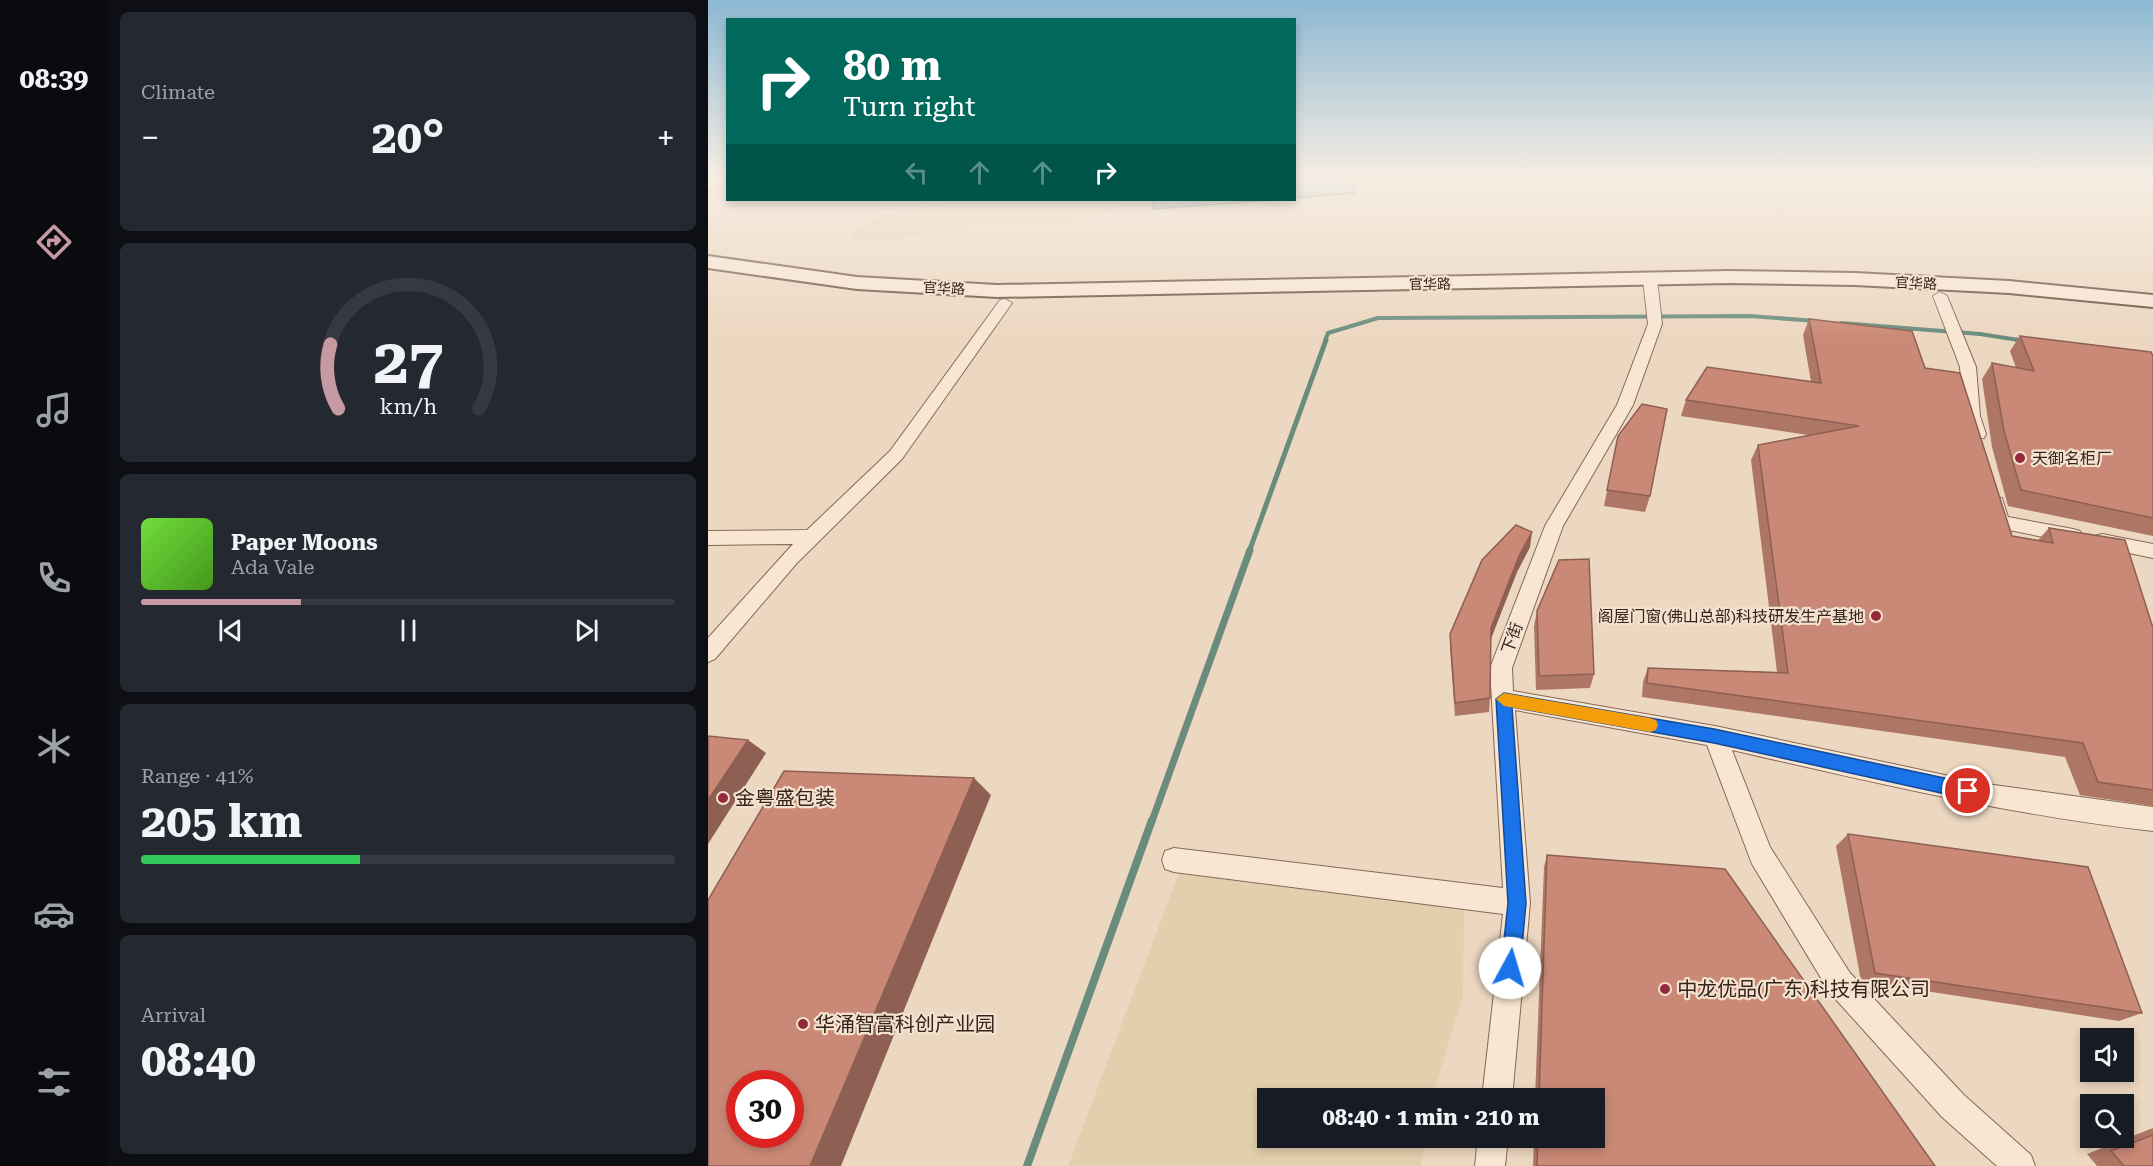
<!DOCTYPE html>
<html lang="en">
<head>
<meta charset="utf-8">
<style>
	body { margin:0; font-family:"Roboto Serif","Noto Sans SC",serif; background:#242831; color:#f1f3f6; height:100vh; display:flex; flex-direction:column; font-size:22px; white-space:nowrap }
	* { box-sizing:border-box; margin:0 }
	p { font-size:20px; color:#9ea1a6 }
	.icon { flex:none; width:33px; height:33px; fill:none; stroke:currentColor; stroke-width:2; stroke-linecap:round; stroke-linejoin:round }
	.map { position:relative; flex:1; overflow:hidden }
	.details { display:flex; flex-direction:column; gap:12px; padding:12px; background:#0d0f14; width:600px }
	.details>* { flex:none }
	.top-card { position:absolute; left:18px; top:18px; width:570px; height:183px; border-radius:0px; box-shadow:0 3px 9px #0003; background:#00695c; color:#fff; overflow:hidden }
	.fabs { position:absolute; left:1372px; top:1028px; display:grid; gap:12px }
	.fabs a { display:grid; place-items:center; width:54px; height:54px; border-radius:0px; background:#171b24; box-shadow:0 3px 9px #0003; font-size:30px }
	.speed { position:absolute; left:18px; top:1070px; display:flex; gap:12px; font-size:30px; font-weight:700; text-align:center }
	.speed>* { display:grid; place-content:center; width:78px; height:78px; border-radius:50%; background:#171b24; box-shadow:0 3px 9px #0003; line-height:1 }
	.speed .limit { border:9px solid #d22; background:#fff; color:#111 }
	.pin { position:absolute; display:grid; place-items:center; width:51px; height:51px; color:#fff; margin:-26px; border:3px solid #fff; border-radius:50%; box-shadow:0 2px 6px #0007 }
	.me { position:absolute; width:66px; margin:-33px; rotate:6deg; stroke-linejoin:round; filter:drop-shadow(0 0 4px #0008) }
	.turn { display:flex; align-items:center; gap:21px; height:126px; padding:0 18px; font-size:27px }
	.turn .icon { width:78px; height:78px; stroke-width:2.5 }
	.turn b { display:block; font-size:42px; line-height:51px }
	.lanes { display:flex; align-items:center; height:57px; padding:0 18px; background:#0003; justify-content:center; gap:30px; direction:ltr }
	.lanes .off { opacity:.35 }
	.big { font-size:45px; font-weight:700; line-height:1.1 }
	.details .tile { flex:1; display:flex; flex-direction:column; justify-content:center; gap:9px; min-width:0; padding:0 21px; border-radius:9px; background:#242831 }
	.details .dial { align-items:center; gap:0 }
	.dial svg { height:156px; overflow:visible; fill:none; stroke:#363941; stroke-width:7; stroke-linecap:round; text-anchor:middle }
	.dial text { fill:#f1f3f6; stroke:none }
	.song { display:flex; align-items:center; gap:18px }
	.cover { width:72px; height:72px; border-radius:9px; background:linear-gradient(135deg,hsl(100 70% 55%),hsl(100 70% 35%)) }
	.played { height:6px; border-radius:3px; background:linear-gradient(90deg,#c699a3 30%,#363941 30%) }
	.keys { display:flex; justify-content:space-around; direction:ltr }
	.heat { display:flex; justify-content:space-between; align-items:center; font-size:33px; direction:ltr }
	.charge { height:9px; border-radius:4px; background:linear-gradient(90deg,#34c759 41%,#363941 0) }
	.trip { position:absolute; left:549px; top:1088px; width:348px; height:60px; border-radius:0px; background:#171b24; box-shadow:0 3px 9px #0003; font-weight:700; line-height:60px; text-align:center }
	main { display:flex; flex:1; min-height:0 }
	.dock { display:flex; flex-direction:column; width:108px; justify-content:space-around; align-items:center; background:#090b0e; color:#9ea1a6 }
	.dock .icon { width:42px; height:42px }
	.dock .current { color:#c699a3 }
	.dock b { font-size:27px; color:#f1f3f6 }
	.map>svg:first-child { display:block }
	.farmland { fill:#e2cfad }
	.water { fill:#a2beb1; stroke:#6a8c7d; stroke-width:1.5 }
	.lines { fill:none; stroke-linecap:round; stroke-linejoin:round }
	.stream-far3 { stroke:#6a8c7d; stroke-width:4 }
	.stream-far2 { stroke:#6a8c7d; stroke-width:5 }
	.stream-far1 { stroke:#6a8c7d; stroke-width:7 }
	.stream { stroke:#6a8c7d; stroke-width:8 }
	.minor-casing { stroke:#856858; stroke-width:2 }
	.secondary-casing { stroke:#66493c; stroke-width:4 }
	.minor { fill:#f8e5d2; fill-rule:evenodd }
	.secondary { fill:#f8e5d2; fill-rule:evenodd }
	.wall { fill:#ae7665 }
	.shaded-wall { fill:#8d6053 }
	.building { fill:#ca8976; stroke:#8d6053; stroke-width:1.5; fill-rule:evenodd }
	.route { fill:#1a73e8; stroke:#114b97; stroke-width:1.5 }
	.slow { fill:#f59e0b }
	.poi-dot { fill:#922a3e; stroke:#f4e2cf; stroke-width:2 }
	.labels { text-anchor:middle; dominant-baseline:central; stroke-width:4.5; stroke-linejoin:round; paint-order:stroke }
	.far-street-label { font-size:14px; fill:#34241c; stroke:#f4e2cf }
	.poi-label { font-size:16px; fill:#34241c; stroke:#f4e2cf; text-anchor:start }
	.street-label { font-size:16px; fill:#34241c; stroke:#f4e2cf }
	.near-poi-label { font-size:20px; fill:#34241c; stroke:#f4e2cf; text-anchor:start }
</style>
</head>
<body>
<main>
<nav class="dock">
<b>08:39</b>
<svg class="icon current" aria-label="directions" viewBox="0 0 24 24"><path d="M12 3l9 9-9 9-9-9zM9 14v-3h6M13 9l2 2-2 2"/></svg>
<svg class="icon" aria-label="music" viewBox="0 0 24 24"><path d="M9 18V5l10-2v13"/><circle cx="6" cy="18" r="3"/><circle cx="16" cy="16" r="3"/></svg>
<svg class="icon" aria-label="phone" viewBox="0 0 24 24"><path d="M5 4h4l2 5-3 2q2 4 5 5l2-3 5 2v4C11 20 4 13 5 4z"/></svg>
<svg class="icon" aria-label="climate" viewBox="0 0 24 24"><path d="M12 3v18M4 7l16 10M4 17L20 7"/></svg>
<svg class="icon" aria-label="car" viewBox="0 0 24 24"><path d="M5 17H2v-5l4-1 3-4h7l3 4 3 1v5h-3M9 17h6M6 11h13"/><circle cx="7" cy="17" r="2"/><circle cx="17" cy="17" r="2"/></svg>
<svg class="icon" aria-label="filters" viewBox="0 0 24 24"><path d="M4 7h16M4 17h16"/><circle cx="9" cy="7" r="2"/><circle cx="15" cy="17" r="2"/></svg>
</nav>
<section class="details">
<div class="tile"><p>Climate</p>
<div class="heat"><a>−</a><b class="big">20°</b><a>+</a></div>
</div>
<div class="tile dial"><svg viewBox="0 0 100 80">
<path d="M14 69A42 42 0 1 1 86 69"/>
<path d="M14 69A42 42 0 0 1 10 36" stroke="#c699a3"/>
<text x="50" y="56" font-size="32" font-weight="700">27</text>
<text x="50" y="72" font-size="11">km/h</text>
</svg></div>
<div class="tile">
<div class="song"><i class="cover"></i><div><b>Paper Moons</b><p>Ada Vale</p></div></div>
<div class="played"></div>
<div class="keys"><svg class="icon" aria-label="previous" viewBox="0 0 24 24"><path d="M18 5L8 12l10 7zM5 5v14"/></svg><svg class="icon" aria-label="pause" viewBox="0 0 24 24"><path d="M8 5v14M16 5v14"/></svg><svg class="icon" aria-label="next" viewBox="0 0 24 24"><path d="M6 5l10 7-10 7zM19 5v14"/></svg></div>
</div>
<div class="tile"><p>Range · 41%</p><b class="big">205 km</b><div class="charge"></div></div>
<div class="tile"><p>Arrival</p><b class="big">08:40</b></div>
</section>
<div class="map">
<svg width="1445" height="1166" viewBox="0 0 1445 1166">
	<rect width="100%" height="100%" fill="#ecd7c0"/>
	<g class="farmland">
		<path d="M 246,200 L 414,200 L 407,208 L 395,215 L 364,221 L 282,221 L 181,240 L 146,240 L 147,229 L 173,216 Z"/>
		<path d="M 471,873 L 756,910 L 755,995 L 724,1098 L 560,1098 L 560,1137 L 718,1137 L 713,1166 L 360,1166 Z"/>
	</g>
	<g class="water">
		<path d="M 587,176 L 643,176 L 647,193 L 587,198 Z"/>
		<path d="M 446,200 L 565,200 L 445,209 Z"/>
	</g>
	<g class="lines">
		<g class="stream-far3">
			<path d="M 1133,323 L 1272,334 L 1317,341"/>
			<path d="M 617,341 L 620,333 L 670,318 L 1042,316 L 1108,321"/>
		</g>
		<g class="stream-far2">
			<path d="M 1309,340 L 1317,341"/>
			<path d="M 541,552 L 618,340"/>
		</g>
		<path class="stream-far1" d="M 444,821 L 542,550"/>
		<path class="stream" d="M 319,1166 L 444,820"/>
		<defs>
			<g id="minor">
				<path d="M 15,176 L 20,176 L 20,183 L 0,191 L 0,183 Z"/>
				<path d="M 942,275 L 949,279 L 954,324 L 925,405 L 855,526 L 804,668 L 805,691 L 1007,726 L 1279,784 L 1445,807 L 1445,831 C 1302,815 1164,782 1024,750 L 1062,847 L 1142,973 L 1256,1095 L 1323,1155 L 1327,1166 L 1289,1166 L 1234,1117 L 1122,993 L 1044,864 L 999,745 L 807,710 L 822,903 L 804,1098 L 774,1098 L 795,914 L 466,872 L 457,869 L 454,860 L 457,851 L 466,848 L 795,888 L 782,668 L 837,526 L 909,405 L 940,324 L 935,279 Z"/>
				<path d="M 1232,292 L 1239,296 L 1268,367 L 1272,416 L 1278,434 L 1276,438 L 1264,438 L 1256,416 L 1252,367 L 1225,296 Z"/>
				<path d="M 297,299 L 304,303 L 194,459 L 88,564 L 7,659 L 0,662 L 0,638 L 85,544 L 0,545 L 0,531 L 99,530 L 182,451 L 292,300 Z"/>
				<path d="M 1288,497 L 1294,498 L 1300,517 L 1365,529 L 1372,531 L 1374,536 L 1372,541 L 1365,543 L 1286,527 L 1279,503 L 1282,498 Z"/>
				<path d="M 1394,534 L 1445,544 L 1445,558 L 1387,546 L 1385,541 L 1387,536 Z"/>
				<path d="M 770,1137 L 800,1137 L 797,1166 L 767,1166 Z"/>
			</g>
			<path id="secondary" d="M 0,256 L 149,277 L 289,285 L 1021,271 L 1147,273 L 1301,281 L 1445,295 L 1445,307 L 1301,293 L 1147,285 L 1021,283 L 289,297 L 149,289 L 0,268 Z"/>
		</defs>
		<use href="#minor" class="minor-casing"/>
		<use href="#secondary" class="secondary-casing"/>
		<use href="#minor" class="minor"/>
		<use href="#secondary" class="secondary"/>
	</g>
	<g class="wall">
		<path d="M 1101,319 L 1217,368 L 1304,536 L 1330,540 L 1341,528 L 1445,628 L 1445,806 L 1372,795 L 1357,757 L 934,697 L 935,682 L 940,668 L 1069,672 L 1043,460 L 1050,445 L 1100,435 L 973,416 L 978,400 L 1103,382 L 1095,335 Z"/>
		<path d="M 1312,336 L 1445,356 L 1445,536 L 1300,506 L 1284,447 L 1274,379 L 1284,363 L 1308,368 L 1302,351 Z"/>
		<path d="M 910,436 L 942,496 L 937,512 L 896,506 Z"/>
		<path d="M 822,547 L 809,572 L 783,639 L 782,698 L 781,712 L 747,716 L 742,649 L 742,634 Z"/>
		<path d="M 829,611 L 886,674 L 882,688 L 828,690 L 826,626 Z"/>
		<path d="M 1140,834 L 1434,1013 L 1411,1021 L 1153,981 L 1128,846 Z"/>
		<path d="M 839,855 L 1227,1166 L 825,1166 L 826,1137 L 886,1137 L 886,1098 L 827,1098 L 836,867 Z"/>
		<path d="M 1445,1128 L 1445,1166 L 1389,1166 L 1379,1154 Z"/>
	</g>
	<g class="shaded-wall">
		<path d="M 824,532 L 822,547 L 809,572 L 781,643 L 783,628 L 811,556 Z"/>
		<path d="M 40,740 L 58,753 L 0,844 L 0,800 Z"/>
		<path d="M 266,778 L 283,795 L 133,1166 L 102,1166 Z"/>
	</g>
	<g class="building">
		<path d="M 1101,319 L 1204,331 L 1217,368 L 1252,373 L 1304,536 L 1345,543 L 1341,528 L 1417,540 L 1445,628 L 1445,790 L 1390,782 L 1375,743 L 939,683 L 940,668 L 1080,673 L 1050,445 L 1151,426 L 978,400 L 999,367 L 1113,383 Z"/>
		<path d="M 1312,336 L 1443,352 L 1445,356 L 1445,518 L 1313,490 L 1296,431 L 1284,363 L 1326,371 Z"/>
		<path d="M 934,404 L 959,409 L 942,496 L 899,490 L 910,436 Z"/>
		<path d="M 808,525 L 824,532 L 811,556 L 783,628 L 782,698 L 747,703 L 742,634 L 774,560 Z"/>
		<path d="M 881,559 L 886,674 L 831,676 L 829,611 L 851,560 Z"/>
		<path d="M 0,736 L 40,740 L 0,800 Z"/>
		<path d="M 76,771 L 266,778 L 102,1166 L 0,1166 L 0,900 ZM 32,1083 L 82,1083 L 82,1134 L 32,1134 Z"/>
		<path d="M 1140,834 L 1380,867 L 1434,1013 L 1167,973 Z"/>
		<path d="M 839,855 L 1017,869 L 1227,1166 L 829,1166 L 830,1137 L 886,1137 L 886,1098 L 831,1098 Z"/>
		<path d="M 1445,1135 L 1445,1166 L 1416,1166 L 1403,1151 Z"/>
	</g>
	<linearGradient id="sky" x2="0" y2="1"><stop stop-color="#8cb8d2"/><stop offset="0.52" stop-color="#f6ede3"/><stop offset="1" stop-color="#f6ede3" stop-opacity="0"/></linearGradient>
	<rect width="1445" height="339" fill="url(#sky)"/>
	<path class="route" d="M 796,693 L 1006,729 L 1260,783 L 1266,785 L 1268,791 L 1266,796 L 1260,799 L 1006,743 L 804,707 L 818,903 L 812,968 L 809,975 L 802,978 L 796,975 L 793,968 L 800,903 L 788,699 Z"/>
	<path class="slow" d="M 796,693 L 942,718 L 948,720 L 950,725 L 948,730 L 942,732 L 796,706 L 788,699 Z"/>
	<g class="poi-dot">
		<circle cx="1312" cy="458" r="6"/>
		<circle cx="1168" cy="616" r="6"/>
		<circle cx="15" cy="798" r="6"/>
		<circle cx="957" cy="989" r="6"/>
		<circle cx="95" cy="1024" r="6"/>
	</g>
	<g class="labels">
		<g class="far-street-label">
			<text transform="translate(1208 283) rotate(3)">官华路</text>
			<text transform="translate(722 284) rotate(-1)">官华路</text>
			<text transform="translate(236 288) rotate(3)">官华路</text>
		</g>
		<g class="poi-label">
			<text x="1324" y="458">天御名柜厂</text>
			<text x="1156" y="616" text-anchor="end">阁屋门窗(佛山总部)科技研发生产基地</text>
		</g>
		<g class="street-label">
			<text transform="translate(804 638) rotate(-70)">下街</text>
		</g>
		<g class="near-poi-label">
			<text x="27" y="798">金粤盛包装</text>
			<text x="969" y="989">中龙优品(广东)科技有限公司</text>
			<text x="107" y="1024">华涌智富科创产业园</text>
		</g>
	</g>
</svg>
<div class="fabs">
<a><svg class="icon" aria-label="sound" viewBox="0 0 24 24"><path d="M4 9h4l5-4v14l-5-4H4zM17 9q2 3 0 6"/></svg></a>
<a><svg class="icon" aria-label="search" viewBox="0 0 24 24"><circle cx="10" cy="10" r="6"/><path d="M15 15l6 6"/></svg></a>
</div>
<div class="speed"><div class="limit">30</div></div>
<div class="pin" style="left:1260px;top:791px;background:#d93025"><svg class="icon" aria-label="arrive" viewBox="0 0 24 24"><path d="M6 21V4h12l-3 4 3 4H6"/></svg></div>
<svg class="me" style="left:802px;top:968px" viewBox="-20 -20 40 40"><circle r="19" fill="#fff"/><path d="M0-13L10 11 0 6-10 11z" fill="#1a73e8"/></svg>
<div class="trip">08:40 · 1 min · 210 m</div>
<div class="top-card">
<div class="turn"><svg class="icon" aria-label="right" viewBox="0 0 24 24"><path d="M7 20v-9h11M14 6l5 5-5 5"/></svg><div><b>80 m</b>Turn right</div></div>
<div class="lanes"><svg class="icon off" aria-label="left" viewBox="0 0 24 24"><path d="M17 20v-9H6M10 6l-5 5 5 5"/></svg><svg class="icon off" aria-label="ahead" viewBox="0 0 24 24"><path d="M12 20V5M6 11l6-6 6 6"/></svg><svg class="icon off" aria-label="ahead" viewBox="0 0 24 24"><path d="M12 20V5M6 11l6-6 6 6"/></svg><svg class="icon" aria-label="right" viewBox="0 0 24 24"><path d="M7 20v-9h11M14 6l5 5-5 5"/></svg></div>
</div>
</div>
</main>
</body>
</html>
